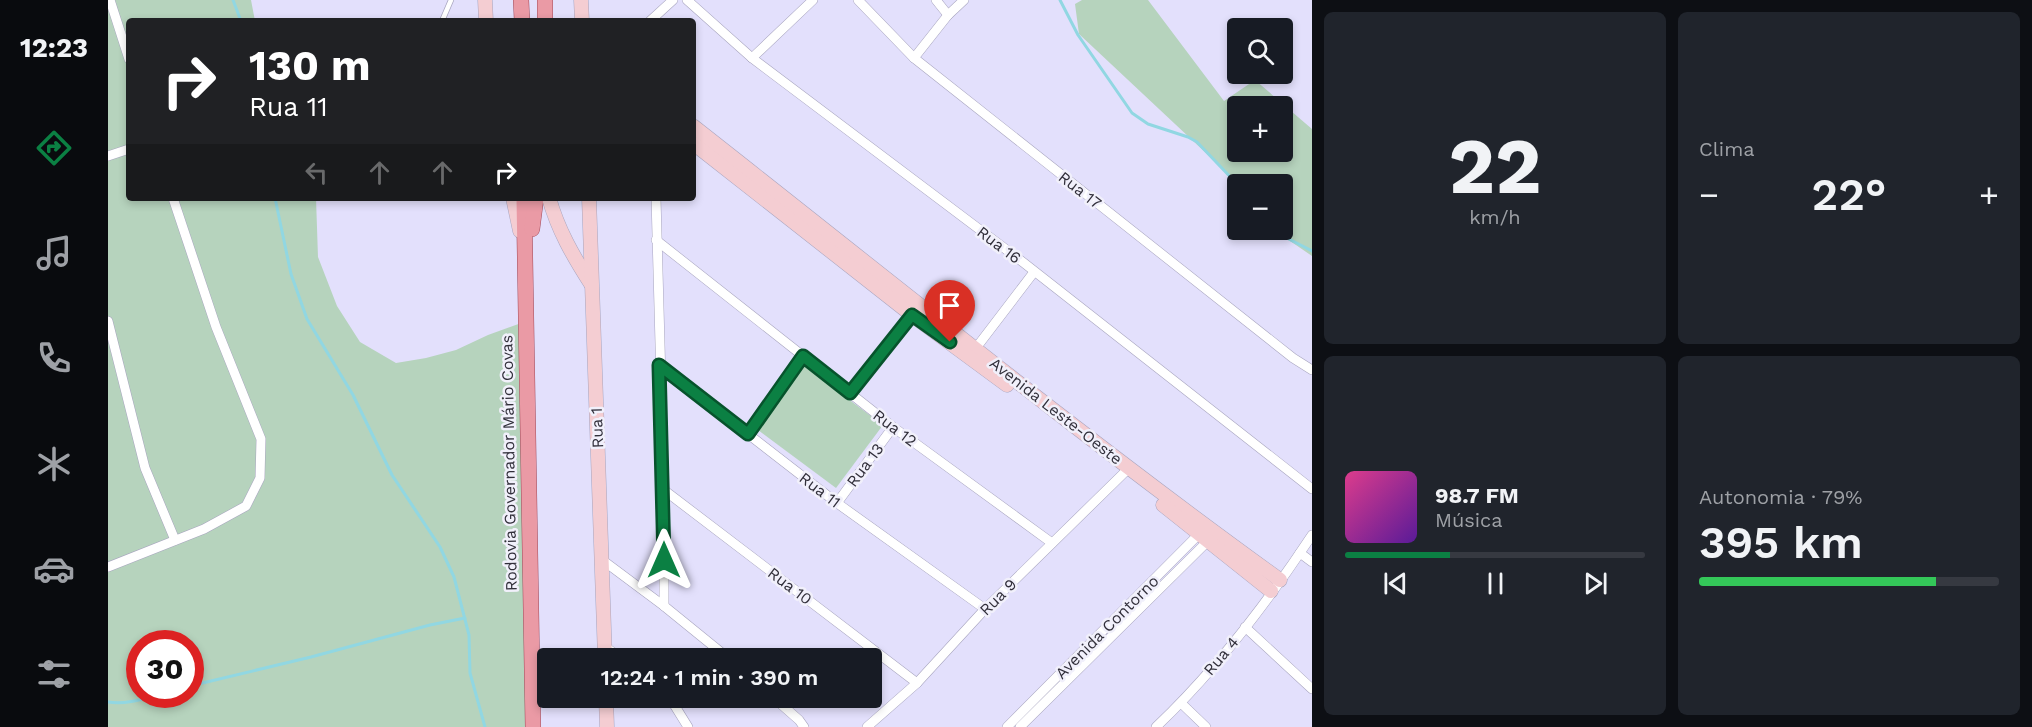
<!DOCTYPE html>
<html lang="pt">
<head>
<meta charset="utf-8">
<style>
	body { margin:0; font-family:"Work Sans",sans-serif; background:#20242c; color:#f1f3f6; height:100vh; display:flex; flex-direction:column; font-size:22px; white-space:nowrap }
	* { box-sizing:border-box; margin:0 }
	p { font-size:20px; color:#9ea1a6 }
	.icon { flex:none; width:33px; height:33px; fill:none; stroke:currentColor; stroke-width:2; stroke-linecap:round; stroke-linejoin:round }
	.map { position:relative; flex:1; overflow:hidden }
	.side { display:flex; flex-direction:column; gap:12px; padding:12px; background:#0d0f14; width:720px }
	.side>* { flex:none }
	.guide { position:absolute; left:18px; top:18px; width:570px; height:183px; border-radius:6px; box-shadow:0 3px 9px #0003; background:#202124; color:#fff; overflow:hidden }
	.fabs { position:absolute; left:1119px; top:18px; display:grid; gap:12px }
	.fabs a { display:grid; place-items:center; width:66px; height:66px; border-radius:6px; background:#171b24; box-shadow:0 3px 9px #0003; font-size:30px }
	.speed { position:absolute; left:18px; top:630px; display:flex; gap:12px; font-size:30px; font-weight:700; text-align:center }
	.speed>* { display:grid; place-content:center; width:78px; height:78px; border-radius:50%; background:#171b24; box-shadow:0 3px 9px #0003; line-height:1 }
	.speed .limit { border:9px solid #d22; background:#fff; color:#111 }
	.pin { position:absolute; display:grid; place-items:center; width:51px; height:51px; color:#fff; margin:-62px -26px; border-radius:50% 50% 50% 0; rotate:-45deg; box-shadow:0 0 6px #0007 }
	.pin .icon { rotate:45deg }
	.me { position:absolute; width:66px; margin:-33px; rotate:0deg; stroke-linejoin:round; filter:drop-shadow(0 0 4px #0008) }
	.turn { display:flex; align-items:center; gap:21px; height:126px; padding:0 24px; font-size:27px }
	.turn .icon { width:78px; height:78px; stroke-width:2.5 }
	.turn b { display:block; font-size:42px; line-height:51px }
	.lanes { display:flex; align-items:center; height:57px; padding:0 24px; background:#0003; justify-content:center; gap:30px; direction:ltr }
	.lanes .off { opacity:.35 }
	.big { font-size:45px; font-weight:600; line-height:1.1 }
	.side .tile { flex:1; display:flex; flex-direction:column; justify-content:center; gap:9px; min-width:0; padding:0 21px; border-radius:9px; background:#20242c }
	.side .dial { align-items:center; gap:0 }
	.dial b { font-size:78px; line-height:1 }
	.song { display:flex; align-items:center; gap:18px }
	.cover { width:72px; height:72px; border-radius:9px; background:linear-gradient(135deg,hsl(330 70% 55%),hsl(270 70% 35%)) }
	.played { height:6px; border-radius:3px; background:linear-gradient(90deg,#0b8043 35%,#363941 35%) }
	.keys { display:flex; justify-content:space-around; direction:ltr }
	.heat { display:flex; justify-content:space-between; align-items:center; font-size:33px; direction:ltr }
	.charge { height:9px; border-radius:4px; background:linear-gradient(90deg,#34c759 79%,#363941 0) }
	.side .tiles { flex:1; display:grid; gap:12px; grid-template-columns:repeat(2,1fr) }
	.trip { position:absolute; left:429px; top:648px; width:345px; height:60px; border-radius:6px; background:#171b24; box-shadow:0 3px 9px #0003; font-weight:600; line-height:60px; text-align:center }
	main { display:flex; flex:1; min-height:0 }
	.tab-bar { display:flex; flex-direction:column; width:108px; justify-content:space-around; align-items:center; background:#090b0e; color:#9ea1a6 }
	.tab-bar .icon { width:42px; height:42px }
	.tab-bar .active { color:#0b8043 }
	.tab-bar b { font-size:27px; color:#f1f3f6 }
	.map>svg:first-child { display:block }
	.green { fill:#b6d3bd; fill-rule:evenodd }
	.lines { fill:none; stroke-linecap:round; stroke-linejoin:round }
	.stream { stroke:#91d7e2; stroke-width:3 }
	.lane-casing { stroke:#a8a5bf; stroke-width:6 }
	.street-casing { stroke:#a8a5bf; stroke-width:10 }
	.secondary-casing { stroke:#a8a5bf; stroke-width:15 }
	.primary-casing { stroke:#a04959; stroke-width:16 }
	.lane { stroke:#fff; stroke-width:4.5 }
	.street { stroke:#fff; stroke-width:9 }
	.secondary { stroke:#f4cdd2; stroke-width:14 }
	.primary { stroke:#ea9aa5; stroke-width:15 }
	.route-casing { stroke:#07532c; stroke-width:15 }
	.route { stroke:#0b8043; stroke-width:10 }
	.labels { text-anchor:middle; dominant-baseline:central; stroke-width:5; stroke-linejoin:round; paint-order:stroke }
	.street-label { font-size:16px; fill:#312f3a; stroke:#f1f0fb }
</style>
</head>
<body>
<main>
<nav class="tab-bar">
<b>12:23</b>
<svg class="icon active" aria-label="directions" viewBox="0 0 24 24"><path d="M12 3l9 9-9 9-9-9zM9 14v-3h6M13 9l2 2-2 2"/></svg>
<svg class="icon" aria-label="music" viewBox="0 0 24 24"><path d="M9 18V5l10-2v13"/><circle cx="6" cy="18" r="3"/><circle cx="16" cy="16" r="3"/></svg>
<svg class="icon" aria-label="phone" viewBox="0 0 24 24"><path d="M5 4h4l2 5-3 2q2 4 5 5l2-3 5 2v4C11 20 4 13 5 4z"/></svg>
<svg class="icon" aria-label="climate" viewBox="0 0 24 24"><path d="M12 3v18M4 7l16 10M4 17L20 7"/></svg>
<svg class="icon" aria-label="car" viewBox="0 0 24 24"><path d="M5 17H2v-5l4-1 3-4h7l3 4 3 1v5h-3M9 17h6M6 11h13"/><circle cx="7" cy="17" r="2"/><circle cx="17" cy="17" r="2"/></svg>
<svg class="icon" aria-label="filters" viewBox="0 0 24 24"><path d="M4 7h16M4 17h16"/><circle cx="9" cy="7" r="2"/><circle cx="15" cy="17" r="2"/></svg>
</nav>
<div class="map">
<svg width="1204" height="727" viewBox="0 0 1204 727">
	<rect width="100%" height="100%" fill="#e3e0fc"/>
	<g class="green">
		<path d="M 0,0 L 143,0 L 147,21 L 21,21 L 21,198 L 208,198 L 210,257 L 229,306 L 252,342 L 288,363 L 318,358 L 348,350 L 380,335 L 416,322 L 424,727 L 0,727 ZM 32,644 L 82,644 L 82,694 L 32,694 Z"/>
		<path d="M 974,0 L 1040,0 L 1116,101 L 1147,80 L 1204,129 L 1204,256 L 1166,230 L 1174,230 L 1174,184 L 1131,184 L 971,34 L 967,4 ZM 1130,106 L 1174,106 L 1174,152 L 1130,152 Z"/>
		<path d="M 696,366 L 775,425 L 728,488 L 650,430 Z"/>
	</g>
	<g class="lines">
		<g class="stream">
			<path d="M 125,0 L 133,21"/>
			<path d="M 952,0 L 970,35 L 1024,113 L 1040,124 L 1080,137 L 1089,142 L 1130,185"/>
			<path d="M 167,198 L 183,274 L 199,319 L 245,395 L 284,475 L 332,547 L 346,577 L 361,635 L 362,673 L 377,727"/>
			<path d="M 1166,230 L 1171,234 L 1204,251"/>
			<path d="M 82,686 L 203,657 L 322,625 L 357,618"/>
			<path d="M 0,702 C 18,705 35,699 53,694"/>
		</g>
		<defs>
			<path id="lane" d="M 334,21 L 343,0"/>
			<g id="street">
				<path d="M 2,0 L 21,59"/>
				<path d="M 579,0 L 644,58 L 916,263 L 1204,489"/>
				<path d="M 750,0 L 806,58 L 1185,358 L 1204,370"/>
				<path d="M 828,0 L 840,15"/>
				<path d="M 542,21 L 565,0"/>
				<path d="M 644,58 L 705,0"/>
				<path d="M 806,58 L 840,15 L 856,0"/>
				<path d="M 0,156 L 21,149"/>
				<path d="M 548,198 L 556,490 L 556,606"/>
				<path d="M 548,240 L 785,427 L 944,543"/>
				<path d="M 0,321 L 37,468 L 67,540"/>
				<path d="M 868,348 L 926,272"/>
				<path d="M 551,365 L 729,503 L 877,609"/>
				<path d="M 742,393 L 807,312"/>
				<path d="M 641,434 L 695,356"/>
				<path d="M 556,490 L 809,683"/>
				<path d="M 729,503 L 785,427"/>
				<path d="M 1192,553 L 1204,562"/>
				<path d="M 493,559 L 556,606 L 620,658"/>
				<path d="M 0,567 L 96,529 L 138,506 L 152,478 L 153,439 L 108,327 L 65,198"/>
				<path d="M 1137,627 L 1204,689"/>
				<path d="M 496,646 L 513,658"/>
				<path d="M 562,698 L 580,727"/>
				<path d="M 666,698 L 691,720 L 696,727"/>
				<path d="M 1073,703 L 1098,727"/>
				<path d="M 759,727 L 809,683 L 877,609 L 1021,468"/>
				<path d="M 899,727 L 1094,531"/>
				<path d="M 912,727 L 1102,539"/>
				<path d="M 1048,727 C 1107,671 1159,603 1204,535"/>
			</g>
			<g id="secondary">
				<path d="M 377,0 L 378,21"/>
				<path d="M 473,0 L 474,21"/>
				<path d="M 585,126 C 780,279 971,435 1172,580"/>
				<path d="M 585,143 L 804,315 L 899,385"/>
				<path d="M 405,198 L 412,231"/>
				<path d="M 441,198 C 450,230 465,256 483,284"/>
				<path d="M 481,198 L 497,658"/>
				<path d="M 1055,505 L 1163,591"/>
				<path d="M 498,698 L 499,727"/>
			</g>
			<g id="primary">
				<path d="M 413,0 L 414,21"/>
				<path d="M 437,0 L 437,21"/>
				<path d="M 416,198 L 425,727"/>
				<path d="M 424,229 L 428,198"/>
			</g>
		</defs>
		<use href="#lane" class="lane-casing"/>
		<use href="#street" class="street-casing"/>
		<use href="#secondary" class="secondary-casing"/>
		<use href="#primary" class="primary-casing"/>
		<use href="#lane" class="lane"/>
		<use href="#street" class="street"/>
		<use href="#secondary" class="secondary"/>
		<use href="#primary" class="primary"/>
	</g>
	<g class="lines">
		<defs>
			<path id="route" d="M 556,560 L 551,365 L 640,434 L 695,356 L 742,393 L 804,315 L 842,342"/>
		</defs>
		<use href="#route" class="route-casing"/>
		<use href="#route" class="route"/>
	</g>
	<g class="labels">
		<g class="street-label">
			<text transform="translate(972 190) rotate(38)">Rua 17</text>
			<text transform="translate(891 245) rotate(37)">Rua 16</text>
			<text transform="translate(948 411) rotate(38)">Avenida Leste-Oeste</text>
			<text transform="translate(489 428) rotate(-92)">Rua 1</text>
			<text transform="translate(787 428) rotate(37)">Rua 12</text>
			<text transform="translate(401 463) rotate(-91)">Rodovia Governador Mário Covas</text>
			<text transform="translate(757 465) rotate(-53)">Rua 13</text>
			<text transform="translate(712 490) rotate(37)">Rua 11</text>
			<text transform="translate(682 586) rotate(37)">Rua 10</text>
			<text transform="translate(890 597) rotate(-45)">Rua 9</text>
			<text transform="translate(999 627) rotate(-45)">Avenida Contorno</text>
			<text transform="translate(1113 656) rotate(-50)">Rua 4</text>
		</g>
	</g>
</svg>
<div class="fabs">
<a><svg class="icon" aria-label="search" viewBox="0 0 24 24"><circle cx="10" cy="10" r="6"/><path d="M15 15l6 6"/></svg></a>
<a>+</a>
<a>−</a>
</div>
<div class="speed"><div class="limit">30</div></div>
<div class="pin" style="left:842px;top:342px;background:#d93025"><svg class="icon" aria-label="arrive" viewBox="0 0 24 24"><path d="M6 21V4h12l-3 4 3 4H6"/></svg></div>
<svg class="me" style="left:556px;top:560px" viewBox="-20 -20 40 40"><path d="M0-17L14 15 0 8-14 15z" fill="#0b8043" stroke="#fff" stroke-width="4"/></svg>
<div class="trip">12:24 · 1 min · 390 m</div>
<div class="guide">
<div class="turn"><svg class="icon" aria-label="right" viewBox="0 0 24 24"><path d="M7 20v-9h11M14 6l5 5-5 5"/></svg><div><b>130 m</b>Rua 11</div></div>
<div class="lanes"><svg class="icon off" aria-label="left" viewBox="0 0 24 24"><path d="M17 20v-9H6M10 6l-5 5 5 5"/></svg><svg class="icon off" aria-label="ahead" viewBox="0 0 24 24"><path d="M12 20V5M6 11l6-6 6 6"/></svg><svg class="icon off" aria-label="ahead" viewBox="0 0 24 24"><path d="M12 20V5M6 11l6-6 6 6"/></svg><svg class="icon" aria-label="right" viewBox="0 0 24 24"><path d="M7 20v-9h11M14 6l5 5-5 5"/></svg></div>
</div>
</div>
<section class="side">
<div class="tiles">
<div class="tile dial"><b>22</b><p>km/h</p></div>
<div class="tile"><p>Clima</p>
<div class="heat"><a>−</a><b class="big">22°</b><a>+</a></div>
</div>
<div class="tile">
<div class="song"><i class="cover"></i><div><b>98.7 FM</b><p>Música</p></div></div>
<div class="played"></div>
<div class="keys"><svg class="icon" aria-label="previous" viewBox="0 0 24 24"><path d="M18 5L8 12l10 7zM5 5v14"/></svg><svg class="icon" aria-label="pause" viewBox="0 0 24 24"><path d="M8 5v14M16 5v14"/></svg><svg class="icon" aria-label="next" viewBox="0 0 24 24"><path d="M6 5l10 7-10 7zM19 5v14"/></svg></div>
</div>
<div class="tile"><p>Autonomia · 79%</p><b class="big">395 km</b><div class="charge"></div></div>
</div>
</section>
</main>
</body>
</html>
